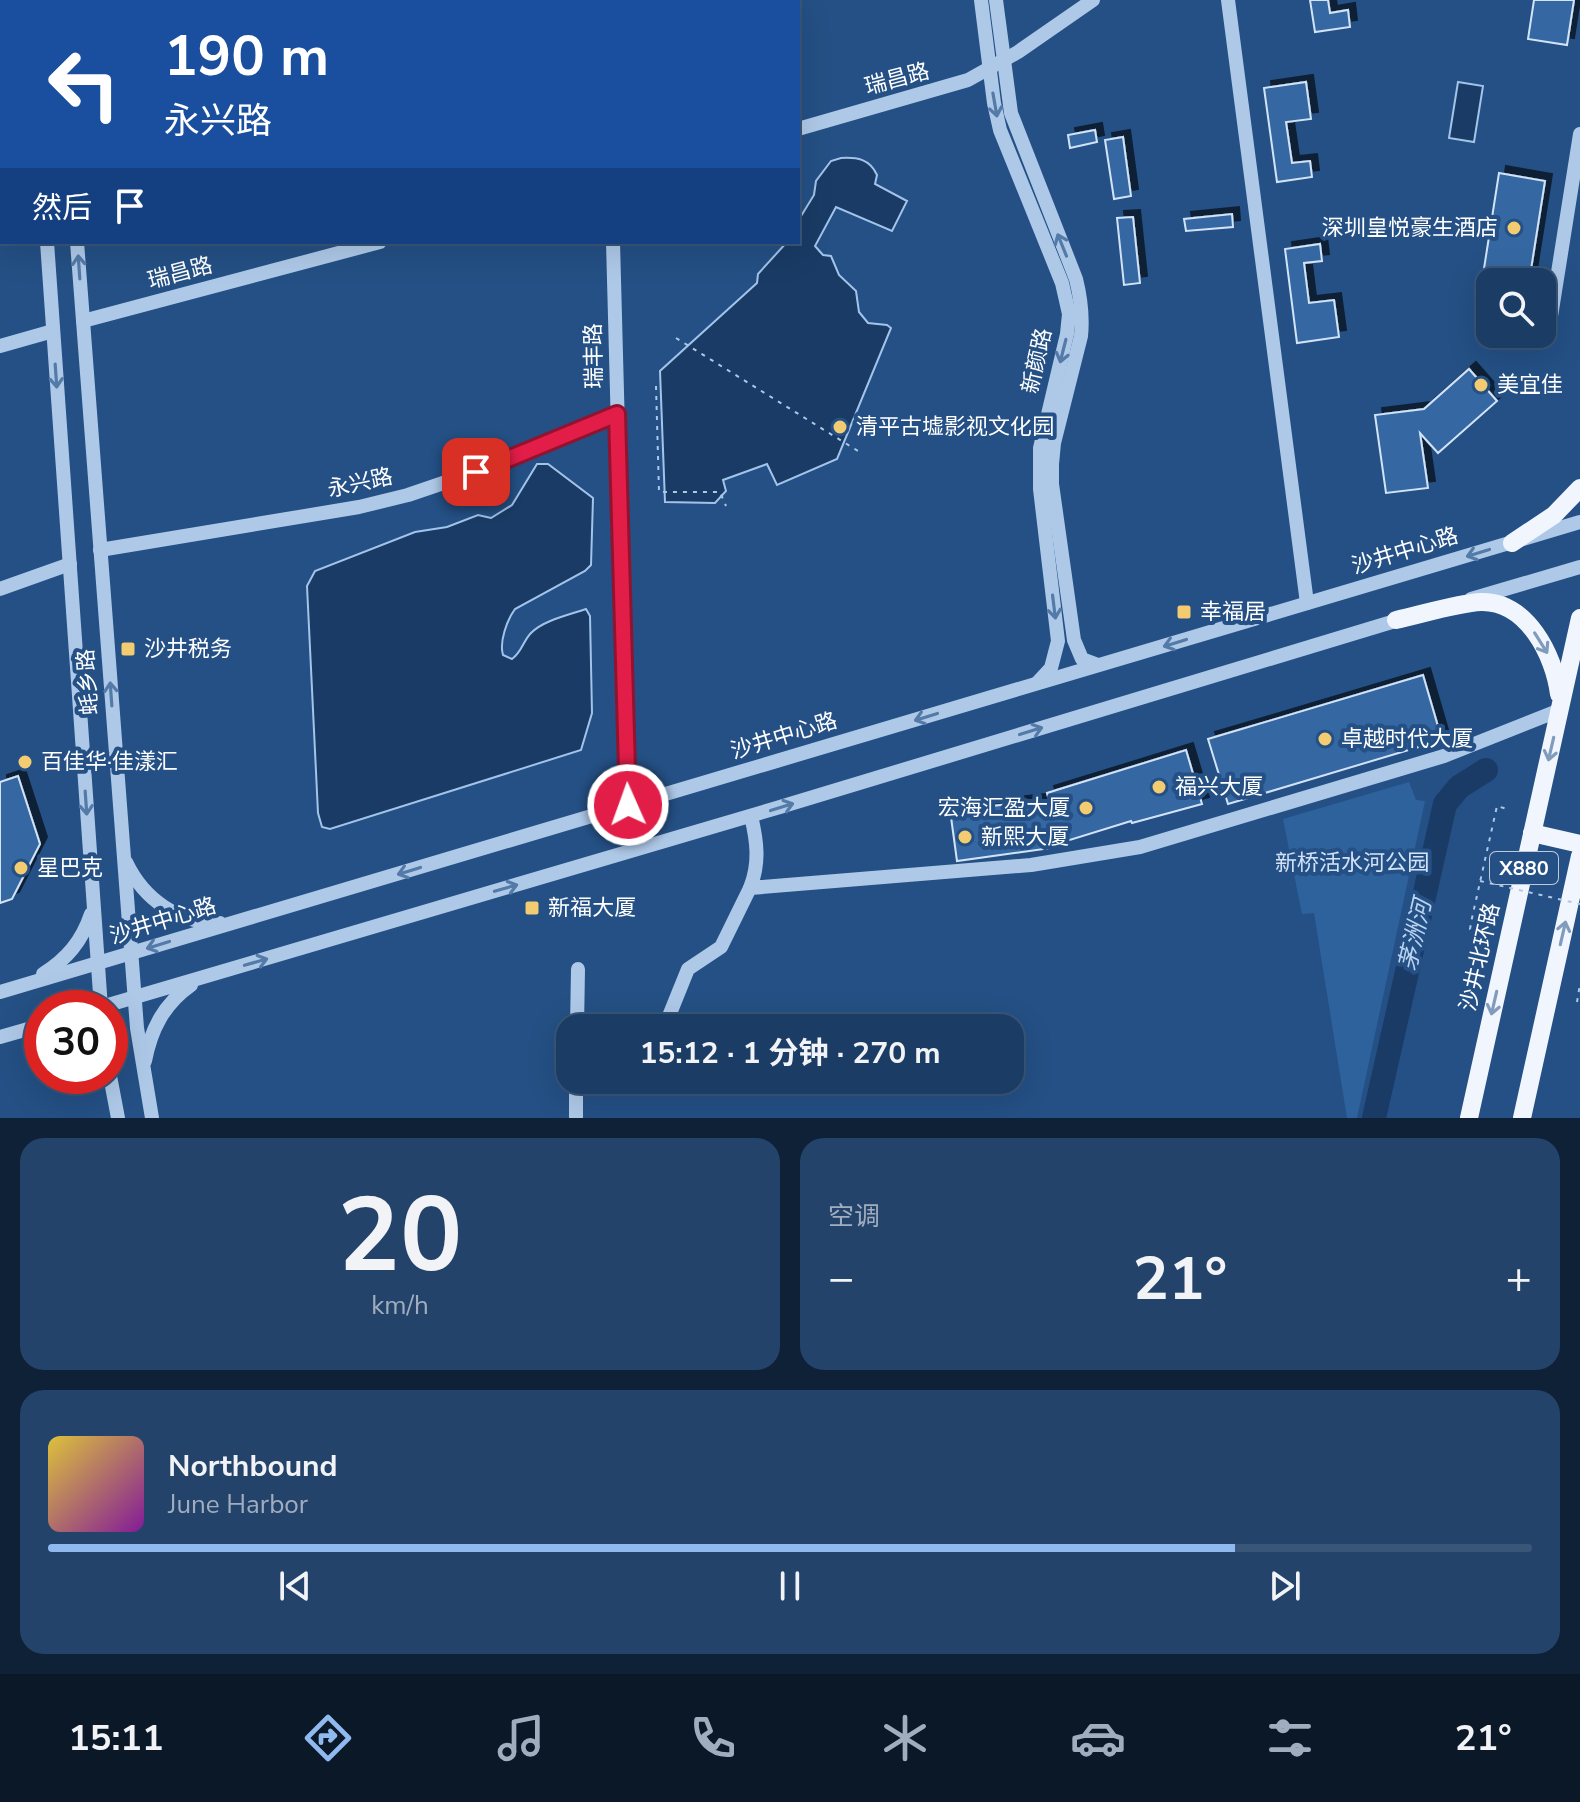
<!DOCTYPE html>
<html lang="zh">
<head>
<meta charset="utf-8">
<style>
	body { margin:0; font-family:"Nunito Sans","Noto Sans SC",sans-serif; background:#24436a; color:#f1f3f6; height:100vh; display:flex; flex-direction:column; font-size:30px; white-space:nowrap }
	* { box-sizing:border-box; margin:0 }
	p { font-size:26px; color:#a0adbf }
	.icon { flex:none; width:44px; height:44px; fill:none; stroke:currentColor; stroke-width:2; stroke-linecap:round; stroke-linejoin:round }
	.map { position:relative; height:1118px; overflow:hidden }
	.sheet { display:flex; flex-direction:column; gap:20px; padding:20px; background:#0f2137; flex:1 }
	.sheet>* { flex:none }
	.banner { position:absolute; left:0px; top:0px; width:800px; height:244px; box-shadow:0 8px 32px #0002,0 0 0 2px #395678; background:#1a4fa0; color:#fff; overflow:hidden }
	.buttons { position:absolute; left:1476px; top:268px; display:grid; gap:16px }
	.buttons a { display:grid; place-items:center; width:80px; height:80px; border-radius:16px; background:#1b3c64; box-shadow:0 8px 32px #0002,0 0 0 2px #395678; font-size:40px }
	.speed { position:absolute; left:24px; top:990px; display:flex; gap:16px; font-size:40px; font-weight:700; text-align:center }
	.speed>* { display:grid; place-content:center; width:104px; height:104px; border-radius:50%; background:#1b3c64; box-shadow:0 8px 32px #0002,0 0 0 2px #395678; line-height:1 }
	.speed .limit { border:12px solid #d22; background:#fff; color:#111 }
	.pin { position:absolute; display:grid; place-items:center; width:68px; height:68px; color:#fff; margin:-34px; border-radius:16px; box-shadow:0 4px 12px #0006 }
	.me { position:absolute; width:88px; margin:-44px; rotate:358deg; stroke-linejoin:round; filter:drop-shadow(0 0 6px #0008) }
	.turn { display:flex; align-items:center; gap:28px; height:168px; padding:0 32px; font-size:36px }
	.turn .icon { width:104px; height:104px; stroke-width:2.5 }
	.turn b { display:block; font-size:56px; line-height:68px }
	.then { display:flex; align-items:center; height:76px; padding:0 32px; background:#0003; gap:16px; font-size:30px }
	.big { font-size:60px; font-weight:700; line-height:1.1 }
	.sheet .card { flex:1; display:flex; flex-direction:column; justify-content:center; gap:12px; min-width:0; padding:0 28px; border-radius:24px; background:#24436a }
	.sheet .dial { align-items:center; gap:0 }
	.dial b { font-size:104px; line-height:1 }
	.song { display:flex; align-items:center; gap:24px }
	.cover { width:96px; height:96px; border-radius:12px; background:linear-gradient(135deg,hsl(50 70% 55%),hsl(290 70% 35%)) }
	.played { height:8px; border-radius:4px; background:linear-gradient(90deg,#90b9f0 80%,#395678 80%) }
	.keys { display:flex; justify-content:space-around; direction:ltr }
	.heat { display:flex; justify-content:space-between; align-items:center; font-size:44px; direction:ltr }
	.sheet .tiles { flex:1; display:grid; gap:20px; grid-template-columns:1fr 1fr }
	.card:last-child { grid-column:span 2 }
	.trip { position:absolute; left:556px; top:1014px; width:468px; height:80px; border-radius:24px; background:#1b3c64; box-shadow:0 8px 32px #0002,0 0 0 2px #395678; font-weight:700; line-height:80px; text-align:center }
	.tabs { display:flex; height:128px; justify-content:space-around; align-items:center; background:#0b1828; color:#a0adbf }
	.tabs .icon { width:56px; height:56px }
	.tabs .current { color:#90b9f0 }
	.tabs b { font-size:36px; color:#f1f3f6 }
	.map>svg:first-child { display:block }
	.green { fill:#2e629d }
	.water { fill:#193b65; stroke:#a2c4e9; stroke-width:2 }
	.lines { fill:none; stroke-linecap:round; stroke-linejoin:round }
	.river { stroke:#193b65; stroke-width:24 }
	.building { fill:#3467a2; stroke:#d2e3f7; stroke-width:2; filter:url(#shadow) }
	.path { stroke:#aec9e8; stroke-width:2; stroke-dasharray:4 6; stroke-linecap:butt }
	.minor { stroke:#aec9e8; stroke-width:14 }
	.major { stroke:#f1f6fe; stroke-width:18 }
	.path-bridge { stroke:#aec9e8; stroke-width:2; stroke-dasharray:4 6; stroke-linecap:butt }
	.oneway { stroke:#547aa8 }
	.oneway2 { stroke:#809bbb }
	.route-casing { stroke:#92132f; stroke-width:20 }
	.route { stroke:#e11d48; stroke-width:14 }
	.poi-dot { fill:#f3cb71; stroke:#245085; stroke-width:3 }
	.labels { text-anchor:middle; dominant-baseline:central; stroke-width:8; stroke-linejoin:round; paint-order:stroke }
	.shield { fill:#245085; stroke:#bdcada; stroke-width:2 }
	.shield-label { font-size:20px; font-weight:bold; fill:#fff }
	.street-label { font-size:22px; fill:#fff; stroke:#245085 }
	.poi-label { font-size:22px; fill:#fff; stroke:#245085; text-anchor:start }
	.park-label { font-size:22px; fill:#d2e3f7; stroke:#245085 }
	.water-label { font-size:24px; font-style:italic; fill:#b9d3f0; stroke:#245085 }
</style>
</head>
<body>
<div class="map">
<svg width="1580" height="1118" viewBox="0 0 1580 1118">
	<defs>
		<filter id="shadow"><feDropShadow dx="7" dy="-7" stdDeviation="0" flood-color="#0009"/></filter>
	</defs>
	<rect width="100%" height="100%" fill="#245085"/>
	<path class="green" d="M 1409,782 L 1416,800 L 1425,801 L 1357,1118 L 1347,1118 L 1314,913 L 1302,914 L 1283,819 Z"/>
	<g class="water">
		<path d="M 1458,82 L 1483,86 L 1474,142 L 1449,138 Z"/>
		<path d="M 841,158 C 857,157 870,159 877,175 L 875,184 L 907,201 L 892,231 L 836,207 L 815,246 L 823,255 L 831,256 L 839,275 L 856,291 L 859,312 L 868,323 L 887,325 L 891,328 L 837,459 L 777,485 L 767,464 L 723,480 L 726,491 L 715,503 L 665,502 L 660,371 L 757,283 L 758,274 L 787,242 L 798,242 L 798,221 L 814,195 L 816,181 L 831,161 Z"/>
		<path d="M 537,464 L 548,464 L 593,498 L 591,565 L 585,571 L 515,609 C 507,620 499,642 503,655 L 512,659 C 522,652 523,641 531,633 C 544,620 569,615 586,609 L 590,616 L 592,713 L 581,750 L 330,829 L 322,827 L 318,813 L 307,586 L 315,571 L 415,532 L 447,527 L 478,515 L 491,518 L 512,505 Z"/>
	</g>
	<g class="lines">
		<path class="river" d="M 1374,1118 L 1445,804 L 1459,787 L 1486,770"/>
	</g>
	<g class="building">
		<path d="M 1310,0 L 1328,0 L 1330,13 L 1348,10 L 1350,27 L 1315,32 Z"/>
		<path d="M 1534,0 L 1574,0 L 1567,45 L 1528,39 Z"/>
		<path d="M 1306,82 L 1311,119 L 1286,122 L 1292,163 L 1310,161 L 1312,177 L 1277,182 L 1264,88 Z"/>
		<path d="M 1095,130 L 1097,142 L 1070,148 L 1068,135 Z"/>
		<path d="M 1123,137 L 1131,196 L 1114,199 L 1105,140 Z"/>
		<path d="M 1499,173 L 1545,181 L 1529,282 L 1483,275 Z"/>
		<path d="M 1232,214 L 1233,227 L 1186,231 L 1184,219 Z"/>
		<path d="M 1133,217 L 1140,283 L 1124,285 L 1117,218 Z"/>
		<path d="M 1320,244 L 1322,261 L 1304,263 L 1309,303 L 1334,300 L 1339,337 L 1297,343 L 1285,249 Z"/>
		<path d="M 1469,369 L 1497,401 L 1438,453 L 1420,433 L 1428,488 L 1386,493 L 1375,415 L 1424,409 Z"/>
		<path d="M 1423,675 L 1442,740 L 1228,804 L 1208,739 Z"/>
		<path d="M 1186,750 L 1202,804 L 1132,823 L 1131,821 L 1050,846 L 1051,848 L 957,861 L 951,817 L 983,813 L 982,807 L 1049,800 L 1047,793 Z"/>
		<path d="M 18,776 L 40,844 L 12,899 L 0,903 L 0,782 Z"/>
	</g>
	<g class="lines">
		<g class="path">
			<path d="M 676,338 L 858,451"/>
			<path d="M 656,386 L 659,492 L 720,492 L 726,506"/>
			<path d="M 1480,931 L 1470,929 L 1472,918 L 1497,806 L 1507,809"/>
			<path d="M 1577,1002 L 1580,984"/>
		</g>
		<g class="minor">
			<path d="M 28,0 L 29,2"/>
			<path d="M 586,0 L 586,2"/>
			<path d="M 981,0 L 994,103 L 1000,130 L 1062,283 L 1069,314 L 1067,334 L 1040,448 L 1040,489 L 1058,641 L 1051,668 L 1038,682"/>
			<path d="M 996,0 L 1011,113 L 1076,279 C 1081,299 1083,316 1081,336 L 1054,443 L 1052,464 L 1052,484 L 1074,640 L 1082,659 L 1098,665"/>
			<path d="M 1228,0 L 1307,603"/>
			<path d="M 798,129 L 968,80 L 1018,52 L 1093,0"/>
			<path d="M 47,242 L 101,1008"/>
			<path d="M 77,242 L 137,1028 L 152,1118"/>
			<path d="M 613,242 L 628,805"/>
			<path d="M 83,321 L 380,242"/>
			<path d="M 1549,329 L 1580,134"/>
			<path d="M 0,346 L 53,331"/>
			<path d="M 100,550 L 359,507 L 408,495 L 499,464 L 617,414"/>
			<path d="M 0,589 L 70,564"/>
			<path d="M 1471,599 L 1580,567"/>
			<path d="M 126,862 C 144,900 178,923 220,923"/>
			<path d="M 750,888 C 760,863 757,841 751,816"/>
			<path d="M 43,974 C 67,959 82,941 91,914"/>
			<path d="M 0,992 L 1580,522"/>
			<path d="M 98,1008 L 780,807 L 1405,618"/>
			<path d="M 577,1028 L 578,969"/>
			<path d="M 652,1028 L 667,1021 L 688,969 L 721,947 L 750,888 L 1031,865 L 1140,847 L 1444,756 L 1560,710"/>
			<path d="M 0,1037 L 42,1025"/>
			<path d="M 145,1061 C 151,1029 164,1004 191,985"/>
			<path d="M 110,1076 L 118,1118"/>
			<path d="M 576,1118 L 576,1080"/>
		</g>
		<g class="major">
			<path d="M 45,2 L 53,0"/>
			<path d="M 133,2 L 135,0"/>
			<path d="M 0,14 L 2,14"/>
			<path d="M 0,63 L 2,64"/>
			<path d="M 1512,543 L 1554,515 L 1580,488"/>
			<path d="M 1396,620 C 1420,615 1457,603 1481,602 C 1527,601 1554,655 1559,694"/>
			<path d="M 1532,833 L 1580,844"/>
			<path d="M 1469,1118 L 1580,618"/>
			<path d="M 1522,1118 L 1580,856"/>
		</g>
		<path class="path-bridge" d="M 1480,881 L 1580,904"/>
	</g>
	<defs><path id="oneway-shaft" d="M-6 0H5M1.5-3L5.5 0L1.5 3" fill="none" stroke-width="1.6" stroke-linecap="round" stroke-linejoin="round" transform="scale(2)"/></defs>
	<g class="oneway">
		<use href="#oneway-shaft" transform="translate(995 105) rotate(80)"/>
		<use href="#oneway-shaft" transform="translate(1062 245) rotate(-112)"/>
		<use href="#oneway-shaft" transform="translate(79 267) rotate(-94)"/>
		<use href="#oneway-shaft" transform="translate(1063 351) rotate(104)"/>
		<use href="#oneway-shaft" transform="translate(56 376) rotate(86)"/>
		<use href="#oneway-shaft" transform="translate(1478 553) rotate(163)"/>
		<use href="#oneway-shaft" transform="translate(1054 607) rotate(83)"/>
		<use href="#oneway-shaft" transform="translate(1175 643) rotate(163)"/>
		<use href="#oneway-shaft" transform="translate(111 694) rotate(-94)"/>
		<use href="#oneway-shaft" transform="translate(926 717) rotate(163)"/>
		<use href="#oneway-shaft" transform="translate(1031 731) rotate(-17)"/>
		<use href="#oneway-shaft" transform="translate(86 803) rotate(86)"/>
		<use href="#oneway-shaft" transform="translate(782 807) rotate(-17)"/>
		<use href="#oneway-shaft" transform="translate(409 871) rotate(163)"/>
		<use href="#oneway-shaft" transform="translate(506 888) rotate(-16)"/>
		<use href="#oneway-shaft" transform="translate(158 945) rotate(163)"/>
		<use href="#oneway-shaft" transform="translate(256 962) rotate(-16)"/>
	</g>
	<g class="oneway2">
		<use href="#oneway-shaft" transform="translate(1541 643) rotate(58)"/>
		<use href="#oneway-shaft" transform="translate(1551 749) rotate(103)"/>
		<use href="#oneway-shaft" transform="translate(1563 933) rotate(-77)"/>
		<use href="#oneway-shaft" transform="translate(1494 1003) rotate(103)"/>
	</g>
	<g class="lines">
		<defs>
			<path id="route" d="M 476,472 L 617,414 L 628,805"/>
		</defs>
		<use href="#route" class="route-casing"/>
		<use href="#route" class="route"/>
	</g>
	<g class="poi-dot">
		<circle cx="1514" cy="228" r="8"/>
		<circle cx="1481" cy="385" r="8"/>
		<circle cx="840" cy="427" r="8"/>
		<rect x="1176" y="604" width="16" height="16" rx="4"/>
		<rect x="120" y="641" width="16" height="16" rx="4"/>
		<circle cx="1325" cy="739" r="8"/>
		<circle cx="25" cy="762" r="8"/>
		<circle cx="1159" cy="787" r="8"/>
		<circle cx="1086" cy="808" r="8"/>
		<circle cx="965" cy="837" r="8"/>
		<circle cx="21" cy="868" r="8"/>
		<rect x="524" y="900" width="16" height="16" rx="4"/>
	</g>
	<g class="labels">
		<rect class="shield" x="1490" y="852" width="68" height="32" rx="6"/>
		<g class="shield-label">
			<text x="1524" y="868">X880</text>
		</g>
		<g class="street-label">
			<text transform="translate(897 79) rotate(-15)">瑞昌路</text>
			<text transform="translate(180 273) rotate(-15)">瑞昌路</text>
			<text transform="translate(594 356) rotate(-91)">瑞丰路</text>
			<text transform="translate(1037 361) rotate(-77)">新颜路</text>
			<text transform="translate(360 483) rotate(-12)">永兴路</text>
			<text transform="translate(1405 551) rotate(-17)">沙井中心路</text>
			<text transform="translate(88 682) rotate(-94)">蚝乡路</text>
			<text transform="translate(784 736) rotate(-17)">沙井中心路</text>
			<text transform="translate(163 921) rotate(-17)">沙井中心路</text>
			<text transform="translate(1480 957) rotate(-77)">沙井北环路</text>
		</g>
		<g class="poi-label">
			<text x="1498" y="228" text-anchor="end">深圳皇悦豪生酒店</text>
			<text x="1497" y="385">美宜佳</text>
			<text x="856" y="427">清平古墟影视文化园</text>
			<text x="1200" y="612">幸福居</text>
			<text x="144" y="649">沙井税务</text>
			<text x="1341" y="739">卓越时代大厦</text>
			<text x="41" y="762">百佳华·佳漾汇</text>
			<text x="1175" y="787">福兴大厦</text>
			<text x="1070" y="808" text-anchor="end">宏海汇盈大厦</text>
			<text x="981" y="837">新熙大厦</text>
			<text x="37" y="868">星巴克</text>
			<text x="548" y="908">新福大厦</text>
		</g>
		<g class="park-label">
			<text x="1352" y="863">新桥活水河公园</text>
		</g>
		<g class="water-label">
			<text transform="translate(1415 935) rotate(-77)">茅洲河</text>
		</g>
	</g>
</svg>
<div class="buttons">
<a><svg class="icon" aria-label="search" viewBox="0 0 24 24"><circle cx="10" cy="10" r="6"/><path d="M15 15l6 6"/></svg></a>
</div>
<div class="speed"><div class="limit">30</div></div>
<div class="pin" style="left:476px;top:472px;background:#d93025"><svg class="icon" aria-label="arrive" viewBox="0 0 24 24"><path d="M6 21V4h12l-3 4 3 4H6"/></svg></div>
<svg class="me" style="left:628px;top:805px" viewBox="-20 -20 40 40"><circle r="17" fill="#e11d48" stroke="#fff" stroke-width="3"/><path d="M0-11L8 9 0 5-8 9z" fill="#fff"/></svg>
<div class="trip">15:12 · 1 分钟 · 270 m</div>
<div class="banner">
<div class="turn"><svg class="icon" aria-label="left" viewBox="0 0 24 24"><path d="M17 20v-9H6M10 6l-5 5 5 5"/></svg><div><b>190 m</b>永兴路</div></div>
<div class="then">然后<svg class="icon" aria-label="arrive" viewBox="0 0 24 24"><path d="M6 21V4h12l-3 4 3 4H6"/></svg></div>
</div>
</div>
<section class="sheet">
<div class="tiles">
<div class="card dial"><b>20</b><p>km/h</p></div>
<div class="card"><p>空调</p>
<div class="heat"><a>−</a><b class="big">21°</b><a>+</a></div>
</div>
<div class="card">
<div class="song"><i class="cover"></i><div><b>Northbound</b><p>June Harbor</p></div></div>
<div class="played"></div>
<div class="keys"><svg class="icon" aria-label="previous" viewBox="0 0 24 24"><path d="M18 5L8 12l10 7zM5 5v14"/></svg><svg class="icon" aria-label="pause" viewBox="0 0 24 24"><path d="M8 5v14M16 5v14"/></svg><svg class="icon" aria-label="next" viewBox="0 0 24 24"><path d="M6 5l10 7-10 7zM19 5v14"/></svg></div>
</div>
</div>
</section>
<nav class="tabs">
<b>15:11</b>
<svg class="icon current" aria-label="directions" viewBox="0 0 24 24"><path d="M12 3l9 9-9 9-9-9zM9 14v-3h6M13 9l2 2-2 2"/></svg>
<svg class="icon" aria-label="music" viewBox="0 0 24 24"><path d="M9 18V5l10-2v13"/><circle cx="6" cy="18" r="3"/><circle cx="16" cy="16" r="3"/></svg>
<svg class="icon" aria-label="phone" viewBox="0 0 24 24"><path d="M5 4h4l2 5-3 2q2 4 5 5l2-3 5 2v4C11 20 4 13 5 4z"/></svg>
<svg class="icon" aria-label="climate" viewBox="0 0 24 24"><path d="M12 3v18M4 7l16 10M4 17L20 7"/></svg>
<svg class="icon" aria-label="car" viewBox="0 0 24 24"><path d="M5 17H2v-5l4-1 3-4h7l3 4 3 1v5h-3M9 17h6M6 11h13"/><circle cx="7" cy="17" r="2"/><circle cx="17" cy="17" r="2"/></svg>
<svg class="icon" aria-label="filters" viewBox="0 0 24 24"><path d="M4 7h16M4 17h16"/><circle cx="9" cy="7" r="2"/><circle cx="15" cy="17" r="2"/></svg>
<b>21°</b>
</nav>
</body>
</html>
